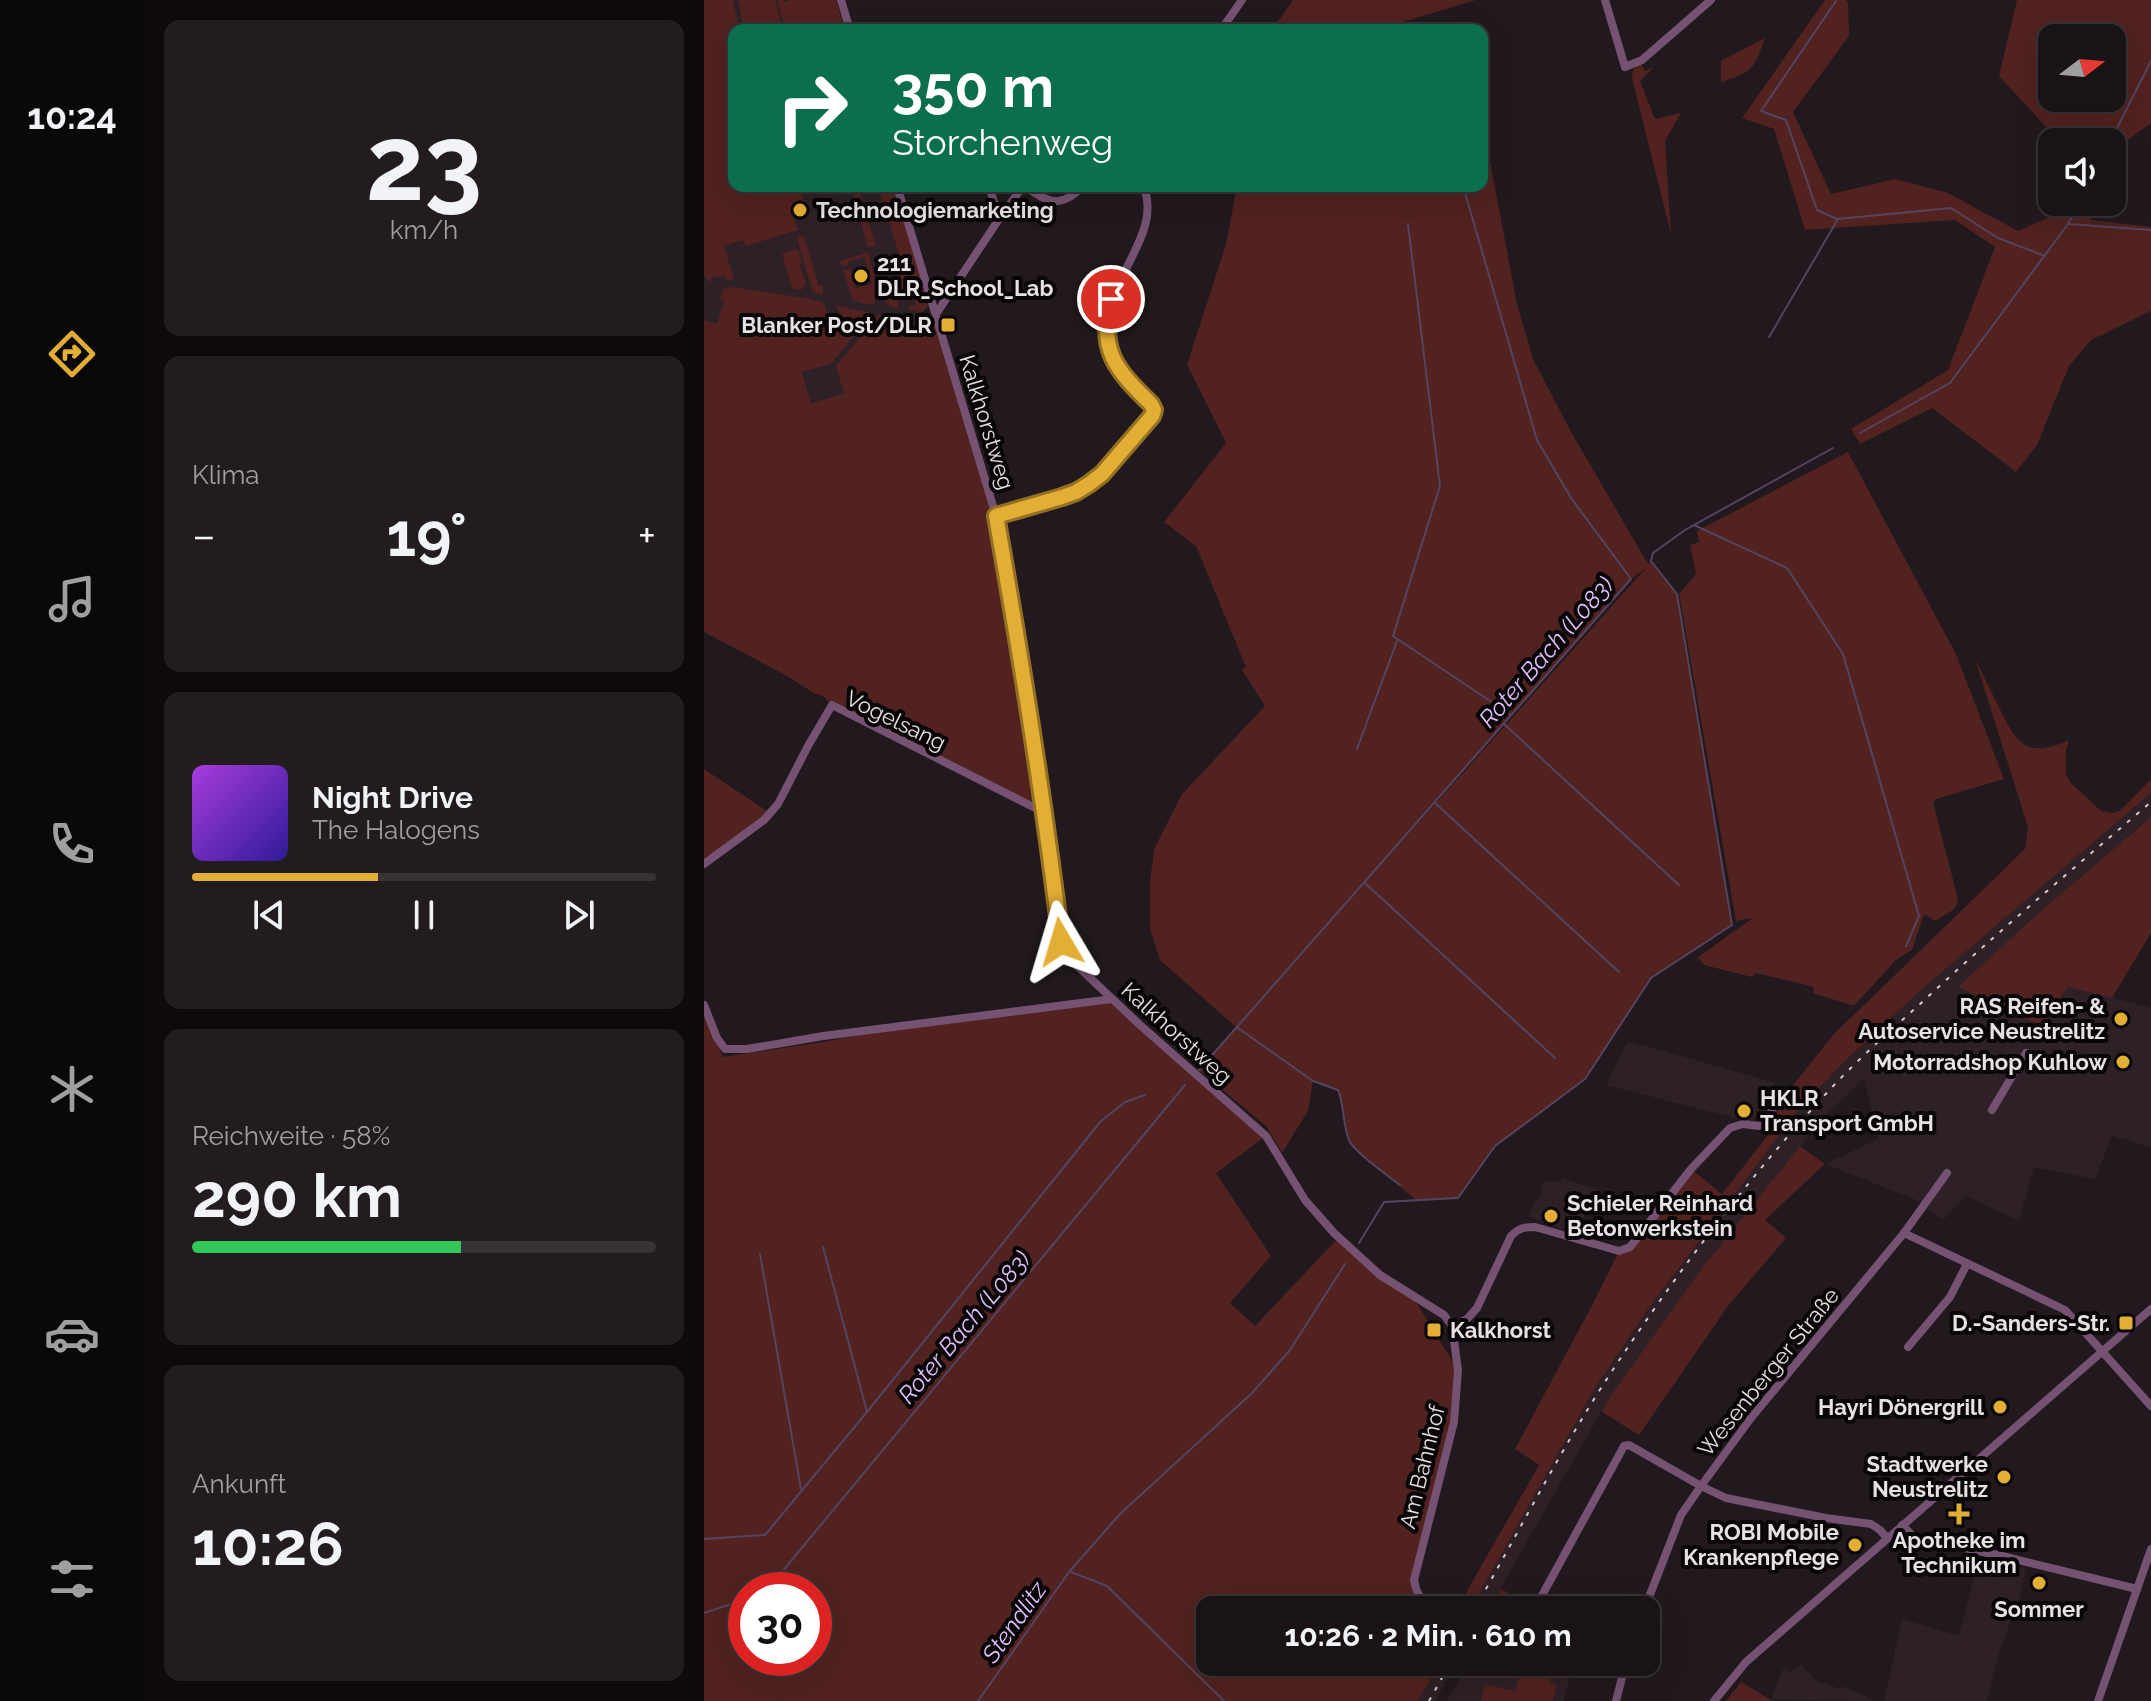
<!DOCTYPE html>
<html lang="de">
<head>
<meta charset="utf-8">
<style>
	body { margin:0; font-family:Raleway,sans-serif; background:#221c1f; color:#f1f3f6; height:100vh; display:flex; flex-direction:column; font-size:30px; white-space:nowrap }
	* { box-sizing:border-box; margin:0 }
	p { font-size:26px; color:#9f9ea1 }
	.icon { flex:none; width:44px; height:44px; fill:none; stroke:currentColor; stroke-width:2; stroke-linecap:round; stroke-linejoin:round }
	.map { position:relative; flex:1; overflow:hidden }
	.details { display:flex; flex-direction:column; gap:20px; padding:20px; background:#0e0a0c; width:560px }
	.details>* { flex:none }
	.banner { position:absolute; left:24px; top:24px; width:760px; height:168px; border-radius:16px; box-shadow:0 8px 32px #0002,0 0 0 2px #373235; background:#0b6e4f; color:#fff; overflow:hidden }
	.needle { width:52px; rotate:74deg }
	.controls { position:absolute; left:1334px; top:24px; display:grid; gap:16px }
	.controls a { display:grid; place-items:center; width:88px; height:88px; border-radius:16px; background:#191316; box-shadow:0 8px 32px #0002,0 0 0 2px #373235; font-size:40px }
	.speed { position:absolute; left:24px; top:1572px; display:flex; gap:16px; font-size:40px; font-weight:700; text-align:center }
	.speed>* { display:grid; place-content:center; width:104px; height:104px; border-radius:50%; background:#191316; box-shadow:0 8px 32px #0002,0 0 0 2px #373235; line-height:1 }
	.speed .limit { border:12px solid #d22; background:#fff; color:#111 }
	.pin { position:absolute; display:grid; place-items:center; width:68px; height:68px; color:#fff; margin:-34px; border:4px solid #fff; border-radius:50%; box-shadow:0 2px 8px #0007 }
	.me { position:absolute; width:88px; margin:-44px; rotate:353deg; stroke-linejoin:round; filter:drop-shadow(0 0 6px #0008) }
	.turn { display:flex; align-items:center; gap:28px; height:168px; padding:0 32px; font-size:36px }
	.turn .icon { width:104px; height:104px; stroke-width:2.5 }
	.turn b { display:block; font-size:56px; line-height:68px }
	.big { font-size:60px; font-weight:700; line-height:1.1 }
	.details .tile { flex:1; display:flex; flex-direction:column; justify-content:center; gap:12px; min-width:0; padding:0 28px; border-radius:16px; background:#221c1f }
	.details .dial { align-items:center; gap:0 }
	.dial b { font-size:104px; line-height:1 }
	.song { display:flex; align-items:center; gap:24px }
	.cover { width:96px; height:96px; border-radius:12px; background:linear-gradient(135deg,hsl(280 70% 55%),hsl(250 70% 35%)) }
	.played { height:8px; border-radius:4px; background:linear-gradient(90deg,#e3ae35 40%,#373235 40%) }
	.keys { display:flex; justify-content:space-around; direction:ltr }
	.heat { display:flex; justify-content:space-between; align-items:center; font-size:44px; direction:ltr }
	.charge { height:12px; border-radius:6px; background:linear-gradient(90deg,#34c759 58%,#373235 0) }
	.trip { position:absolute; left:492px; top:1596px; width:464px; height:80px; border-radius:16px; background:#191316; box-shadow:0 8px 32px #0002,0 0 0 2px #373235; font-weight:700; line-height:80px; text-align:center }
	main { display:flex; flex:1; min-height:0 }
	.dock { display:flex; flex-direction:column; width:144px; justify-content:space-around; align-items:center; background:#0a0809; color:#9f9ea1 }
	.dock .icon { width:56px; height:56px }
	.dock .selected { color:#e3ae35 }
	.dock b { font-size:36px; color:#f1f3f6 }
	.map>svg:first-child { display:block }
	.built { fill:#2e2027 }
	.green { fill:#51221f; fill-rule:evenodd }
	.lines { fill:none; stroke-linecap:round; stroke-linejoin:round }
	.stream { stroke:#55445f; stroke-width:2 }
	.street { stroke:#755272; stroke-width:8 }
	.rail { stroke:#d1cbce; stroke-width:2; stroke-dasharray:4 8; stroke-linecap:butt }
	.route-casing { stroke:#947122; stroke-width:20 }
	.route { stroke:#e3ae35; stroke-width:14 }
	.poi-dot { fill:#e3ae35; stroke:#080607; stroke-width:3 }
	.labels { text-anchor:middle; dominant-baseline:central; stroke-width:8; stroke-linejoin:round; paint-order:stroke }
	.poi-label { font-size:22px; font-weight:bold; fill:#e7e1e4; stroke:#080607; text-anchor:end }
	.street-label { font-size:22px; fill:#e7e1e4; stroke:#080607 }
	.water-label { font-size:24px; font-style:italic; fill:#e1befc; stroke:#080607 }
</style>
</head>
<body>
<main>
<nav class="dock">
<b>10:24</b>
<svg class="icon selected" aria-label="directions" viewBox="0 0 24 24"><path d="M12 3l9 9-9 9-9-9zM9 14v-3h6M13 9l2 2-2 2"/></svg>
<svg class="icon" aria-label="music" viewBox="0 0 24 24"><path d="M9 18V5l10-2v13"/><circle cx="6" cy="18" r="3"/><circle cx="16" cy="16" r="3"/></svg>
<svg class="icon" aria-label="phone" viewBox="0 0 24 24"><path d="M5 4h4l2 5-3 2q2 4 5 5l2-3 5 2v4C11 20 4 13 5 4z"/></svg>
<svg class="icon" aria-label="climate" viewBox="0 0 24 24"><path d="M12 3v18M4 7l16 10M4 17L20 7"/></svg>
<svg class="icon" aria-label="car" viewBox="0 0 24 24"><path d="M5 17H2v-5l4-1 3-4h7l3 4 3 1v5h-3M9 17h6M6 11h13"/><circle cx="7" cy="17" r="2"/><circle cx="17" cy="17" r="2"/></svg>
<svg class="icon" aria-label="filters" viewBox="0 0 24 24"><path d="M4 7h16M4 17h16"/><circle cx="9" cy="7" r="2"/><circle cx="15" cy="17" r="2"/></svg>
</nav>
<section class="details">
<div class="tile dial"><b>23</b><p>km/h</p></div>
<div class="tile"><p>Klima</p>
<div class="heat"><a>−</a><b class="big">19°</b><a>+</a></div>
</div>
<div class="tile">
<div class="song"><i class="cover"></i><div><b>Night Drive</b><p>The Halogens</p></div></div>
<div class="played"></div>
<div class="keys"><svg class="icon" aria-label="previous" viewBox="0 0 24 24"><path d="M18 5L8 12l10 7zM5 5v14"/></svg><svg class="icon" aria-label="pause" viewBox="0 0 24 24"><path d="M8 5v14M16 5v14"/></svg><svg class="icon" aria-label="next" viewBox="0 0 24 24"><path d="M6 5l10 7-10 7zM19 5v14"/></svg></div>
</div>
<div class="tile"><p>Reichweite · 58%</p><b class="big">290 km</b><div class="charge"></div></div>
<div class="tile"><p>Ankunft</p><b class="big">10:26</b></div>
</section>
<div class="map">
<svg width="1447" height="1701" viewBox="0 0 1447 1701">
	<rect width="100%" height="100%" fill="#21191d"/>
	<g class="built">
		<path d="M 0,0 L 126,0 L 135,30 L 30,30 L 30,186 L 183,186 L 218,298 L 214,332 L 87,496 L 0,437 Z"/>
		<path d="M 1447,793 L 1447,817 L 1331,916 L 1364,986 L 1447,1008 L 1447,1147 L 1408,1136 L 1391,1179 L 1330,1167 L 1315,1221 L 1262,1196 L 1239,1220 L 1210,1199 L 1121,1164 L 1174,1139 L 1160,1078 L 1122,1115 L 1085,1160 L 998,1268 L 905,1398 L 784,1610 L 766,1610 L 891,1388 L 944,1309 L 1092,1113 L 1141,1061 L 1216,991 Z"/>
		<path d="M 924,1041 L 1072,1083 L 1066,1104 L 1047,1122 L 902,1085 Z"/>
		<path d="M 859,1178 L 894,1190 L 871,1233 L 825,1217 L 830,1202 L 836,1197 L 840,1181 L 855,1182 Z"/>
		<path d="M 1275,1558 L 1322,1568 L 1315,1599 L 1295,1652 L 1283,1701 L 1180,1701 L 1198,1619 L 1255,1636 Z"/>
		<path d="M 736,1662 L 753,1662 L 731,1701 L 714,1701 Z"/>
		<path d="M 765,1662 L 819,1662 L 811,1691 L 781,1684 L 777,1701 L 743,1701 Z"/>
		<path d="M 837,1662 L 869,1662 L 860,1701 L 849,1701 L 853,1684 L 846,1682 L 850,1666 Z"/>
		<path d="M 1097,1664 L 1111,1680 L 1136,1689 L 1137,1686 L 1158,1694 L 1168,1701 L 1067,1700 L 1077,1672 L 1081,1668 L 1086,1673 Z"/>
	</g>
	<g class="green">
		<path d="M 0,0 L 29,0 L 35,27 L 35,30 L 30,30 L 30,100 L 25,110 L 30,113 L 30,186 L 93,186 L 96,189 L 100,203 L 87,207 L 94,230 L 42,246 L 39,240 L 20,246 L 30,279 L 22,281 L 20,276 L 7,278 L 7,283 L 0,276 Z"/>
		<path d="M 34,0 L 71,0 L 79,30 L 40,30 Z"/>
		<path d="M 73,0 L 79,0 L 80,2 L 86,0 L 132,0 L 141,30 L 81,30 Z"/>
		<path d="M 589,0 L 772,0 L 682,27 L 682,30 L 568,30 Z"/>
		<path d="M 1121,0 L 1142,0 L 1144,2 L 1145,36 L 1089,112 L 1127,194 L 1191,179 L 1244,193 L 1314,231 L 1352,214 L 1357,202 L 1385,202 L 1382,207 L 1387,220 L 1447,227 L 1447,311 L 1387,340 L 1365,366 L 1333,445 L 1312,472 L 1228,408 L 1156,444 L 1147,429 L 1244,370 L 1291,247 L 1251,220 L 1101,230 L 1070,129 L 1038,118 Z"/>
		<path d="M 1313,0 L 1447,0 L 1447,123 L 1417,145 L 1408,161 L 1408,142 L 1356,142 L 1295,76 ZM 1408,38 L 1408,98 L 1348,98 L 1348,38 Z"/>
		<path d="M 1061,38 C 1050,69 1049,72 1017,82 L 1017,61 Z"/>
		<path d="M 937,64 L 941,71 L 950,67 L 936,81 L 951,119 L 977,113 L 961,141 L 967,234 L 928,78 L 929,69 Z"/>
		<path d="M 778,138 L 785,156 L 813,304 L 829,359 L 866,430 L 944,564 L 947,561 L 973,594 L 1028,925 L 947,978 L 881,1079 L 791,1146 L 754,1198 L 712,1200 L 647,1145 C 641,1127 641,1108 634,1090 L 609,1081 L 604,1111 L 578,1153 L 563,1127 L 495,1070 L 532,1027 L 456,960 L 446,929 L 446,882 L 450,849 L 478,794 L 561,706 L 538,670 L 542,667 L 492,546 L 460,522 L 522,443 L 483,365 L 522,244 L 533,186 L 778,186 ZM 941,569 L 692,848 L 927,579 Z"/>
		<path d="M 146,186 L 154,186 L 172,246 L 164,247 Z"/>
		<path d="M 174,186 L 189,186 L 221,291 L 224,306 L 219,312 L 204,310 L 207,305 L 211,306 L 211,299 L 197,297 L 193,305 L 196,309 C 169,303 185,291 191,278 C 195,271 193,270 193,263 L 197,261 Z"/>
		<path d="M 100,236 L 115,286 L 119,286 L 119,295 L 111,293 L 108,290 L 93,238 Z"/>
		<path d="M 94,249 L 98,263 L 95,264 L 102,284 L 97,290 L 88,288 L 78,254 Z"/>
		<path d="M 164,252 L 174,289 L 170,303 L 165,305 L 149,301 L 139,270 L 146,268 L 152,288 L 168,284 L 160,257 L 144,262 L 145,265 L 138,267 L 136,261 Z"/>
		<path d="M 29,287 L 107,299 L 120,303 L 125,319 L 137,315 L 131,305 L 168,313 L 127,364 L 98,372 L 107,403 L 140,394 L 132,366 L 175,314 L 206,319 L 205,325 L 212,326 L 213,319 L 227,321 L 232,315 L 292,516 L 339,812 L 128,705 L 120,697 L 108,692 L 83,676 L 0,632 L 0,320 L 13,324 L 20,301 L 15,299 L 20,289 Z"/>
		<path d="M 1144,452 L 1252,654 L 1300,779 L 1232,799 L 1229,802 L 1253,895 L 1254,903 L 1249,910 L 1231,921 L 1220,914 L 1208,950 L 1192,960 L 1150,1006 L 1109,993 L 1110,987 L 1052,973 L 1048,977 L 1000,965 L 994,957 L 1049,918 L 1032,921 L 975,594 L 992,574 L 986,545 L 995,542 L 993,531 Z"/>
		<path d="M 1271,659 C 1279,674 1286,690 1294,705 C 1312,742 1321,760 1365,740 L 1362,750 L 1362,774 L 1366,782 L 1397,811 L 1409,813 L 1417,810 L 1447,779 L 1447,793 L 1216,991 L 1141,1061 L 1092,1113 L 944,1309 L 891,1388 L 766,1610 L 752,1610 L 835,1465 L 811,1449 L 885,1311 L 915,1251 L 921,1250 L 987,1169 L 1018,1194 L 1064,1135 L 1075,1103 L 1129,1035 L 1321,849 L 1324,827 Z"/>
		<path d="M 0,769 L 63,811 L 58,817 L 0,860 Z"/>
		<path d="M 1447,817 L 1447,933 L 1408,998 L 1364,987 L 1338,1026 L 1254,987 L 1331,916 Z"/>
		<path d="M 408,999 L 562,1136 L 512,1173 L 567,1256 L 526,1303 L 551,1326 L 635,1237 L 707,1294 L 754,1370 L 754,1387 L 710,1579 L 728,1610 L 506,1610 L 506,1662 L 736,1662 L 714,1701 L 0,1701 L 0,1011 L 19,1057 L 119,1042 L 195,1027 ZM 42,1590 L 110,1590 L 110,1658 L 42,1658 Z"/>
		<path d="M 1096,1146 L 1121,1164 L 1061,1220 L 1082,1238 L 1024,1306 L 935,1435 L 898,1412 L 905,1398 L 998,1268 Z"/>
		<path d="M 797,1589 L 825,1604 L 821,1610 L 784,1610 Z"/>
		<path d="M 819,1662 L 837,1662 L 850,1666 L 846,1682 L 853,1684 L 849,1701 L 777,1701 L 781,1684 L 811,1691 Z"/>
		<path d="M 1037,1682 L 1067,1700 L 1068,1701 L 1022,1701 Z"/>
	</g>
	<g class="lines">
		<g class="stream">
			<path d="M 1132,1 L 1057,111 L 1082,120 L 1113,210 L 1133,219"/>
			<path d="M 1406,142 L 1447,61"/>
			<path d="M 704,224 L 736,486 L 689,636 L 807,715"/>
			<path d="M 1365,224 L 1447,230"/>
			<path d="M 1065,337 L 1134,219 L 1247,208 L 1294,238 L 1341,256"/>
			<path d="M 1156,433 L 1246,383 L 1364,224 L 1375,202"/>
			<path d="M 990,525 L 1083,568 L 1139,654 L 1215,916 L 1202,946"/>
			<path d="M 800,724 L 975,885"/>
			<path d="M 653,749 L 693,641"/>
			<path d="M 731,803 L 915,972"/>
			<path d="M 661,883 L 851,1058"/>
			<path d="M 534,1028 L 609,1081 L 634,1090 C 641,1106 638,1126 646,1142 C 652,1153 684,1176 696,1185"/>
			<path d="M 495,1070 L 927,579 L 867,498 L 833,440 L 759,186"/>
			<path d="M 655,1243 L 680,1202 L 754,1198 L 791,1146 L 881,1079 L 947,978 L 1028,925 L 973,594 L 947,561 L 949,553 L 981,530 L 1129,448"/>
			<path d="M 119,1247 L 163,1412"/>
			<path d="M 56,1254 L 97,1489"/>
			<path d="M 0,1539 L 61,1535 L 163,1412 L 397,1121 L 421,1102 L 441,1095"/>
			<path d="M 367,1572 L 403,1586 L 520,1701"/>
			<path d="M 63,1590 L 481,1085"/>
			<path d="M 0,1613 L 42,1599"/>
			<path d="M 274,1701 L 365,1572 L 416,1514 L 548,1393 L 586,1350 L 641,1264"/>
		</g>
		<g class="street">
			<path d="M 137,0 L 146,30"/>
			<path d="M 901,0 L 921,67 L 938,60 L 1007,0"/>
			<path d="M 236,30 L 238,30"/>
			<path d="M 517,30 L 538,0"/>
			<path d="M 193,186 L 292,516 L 308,602 L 346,858 L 357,942 L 366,959 L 436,1025 L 562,1136 L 601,1200 L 630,1233 L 676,1275 L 740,1315 L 748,1326 L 754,1370 L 750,1422 L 710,1580 C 712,1593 717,1602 728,1610"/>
			<path d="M 285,186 L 295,219"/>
			<path d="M 320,186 C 344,202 356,210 379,186"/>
			<path d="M 232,314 L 295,219 L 319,186"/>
			<path d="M 292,516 L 358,497 L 372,492 L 385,484 L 410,460 L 448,416 L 450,410 L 447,404 C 435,393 421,381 413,368 C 372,298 465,243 439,186"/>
			<path d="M 0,864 L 60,820 L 74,804 L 104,746 L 128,705 L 339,812"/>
			<path d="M 0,1005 L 13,1038 L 21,1049 L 43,1049 L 119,1036 L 408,999"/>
			<path d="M 1288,1110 L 1322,1053"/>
			<path d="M 1200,1233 L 1361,1310 L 1447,1406"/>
			<path d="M 748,1326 L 763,1319 L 773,1308 L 807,1236 C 815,1228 820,1227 831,1227 L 915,1251 L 926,1247 L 987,1169 L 1026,1128 L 1039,1124 L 1055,1126 L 1068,1111"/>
			<path d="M 1204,1347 L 1246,1297 L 1263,1264"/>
			<path d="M 1198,1525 L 1210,1537 L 1298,1556 L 1433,1589"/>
			<path d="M 830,1610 L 920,1446 L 925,1445 L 997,1486 L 1022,1498 L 1122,1518 L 1167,1524 L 1176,1530 L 1183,1538"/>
			<path d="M 940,1610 L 977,1515 L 997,1486 L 1047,1418 L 1200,1233 L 1243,1173"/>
			<path d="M 912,1701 L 922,1662"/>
			<path d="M 1010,1701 L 1042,1662 L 1447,1309"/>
			<path d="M 1394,1701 L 1447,1549"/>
		</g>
		<g class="rail">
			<path d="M 770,1610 C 818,1526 862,1439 916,1359 C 980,1263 1052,1168 1132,1083 C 1158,1056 1187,1030 1215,1005 C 1290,935 1369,869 1447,802"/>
			<path d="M 725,1701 L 747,1662"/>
		</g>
	</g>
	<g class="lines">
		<defs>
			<path id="route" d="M 357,942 C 340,800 317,657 292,516 L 358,497 L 372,492 L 385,484 L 398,474 L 448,416 L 450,410 L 447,404 C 412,370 394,350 407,299"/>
		</defs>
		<use href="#route" class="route-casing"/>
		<use href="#route" class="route"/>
	</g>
	<g class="poi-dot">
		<circle cx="96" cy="210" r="8"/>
		<circle cx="157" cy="276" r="8"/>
		<rect x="236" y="317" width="16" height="16" rx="4"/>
		<circle cx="1417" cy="1019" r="8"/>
		<circle cx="1419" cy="1062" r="8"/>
		<circle cx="1040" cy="1111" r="8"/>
		<circle cx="847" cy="1216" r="8"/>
		<rect x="1414" y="1315" width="16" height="16" rx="4"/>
		<rect x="722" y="1322" width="16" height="16" rx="4"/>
		<circle cx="1296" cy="1407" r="8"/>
		<circle cx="1300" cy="1477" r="8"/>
		<path d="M1251 1502h8v8h8v8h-8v8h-8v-8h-8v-8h8z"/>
		<circle cx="1151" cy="1545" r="8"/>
		<circle cx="1335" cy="1583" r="8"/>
	</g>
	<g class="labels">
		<g class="poi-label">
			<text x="112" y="210" text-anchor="start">Technologiemarketing</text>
			<text x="173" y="263" text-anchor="start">211<tspan x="173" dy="25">DLR_School_Lab</tspan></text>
			<text x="228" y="325">Blanker Post/DLR</text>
			<text x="1401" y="1006">RAS Reifen- &amp;<tspan x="1401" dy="25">Autoservice Neustrelitz</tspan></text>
			<text x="1403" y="1062">Motorradshop Kuhlow</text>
			<text x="1056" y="1098" text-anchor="start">HKLR<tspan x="1056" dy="25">Transport GmbH</tspan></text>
			<text x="863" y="1203" text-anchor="start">Schieler Reinhard<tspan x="863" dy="25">Betonwerkstein</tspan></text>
			<text x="1406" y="1323">D.-Sanders-Str.</text>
			<text x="746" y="1330" text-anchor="start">Kalkhorst</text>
			<text x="1280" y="1407">Hayri Dönergrill</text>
			<text x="1284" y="1464">Stadtwerke<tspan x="1284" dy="25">Neustrelitz</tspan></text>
			<text x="1135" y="1532">ROBI Mobile<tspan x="1135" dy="25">Krankenpflege</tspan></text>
			<text x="1255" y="1540" text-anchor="middle">Apotheke im<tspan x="1255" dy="25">Technikum</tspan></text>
			<text x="1335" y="1609" text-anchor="middle">Sommer</text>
		</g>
		<g class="street-label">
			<text transform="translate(283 422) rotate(73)">Kalkhorstweg</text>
			<text transform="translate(192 720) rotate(26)">Vogelsang</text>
			<text transform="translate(473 1033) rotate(42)">Kalkhorstweg</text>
			<text transform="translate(1064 1372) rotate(-51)">Wesenberger Straße</text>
			<text transform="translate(718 1467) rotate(-76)">Am Bahnhof</text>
		</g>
		<g class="water-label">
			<text transform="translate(842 652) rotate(-49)">Roter Bach (L083)</text>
			<text transform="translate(260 1327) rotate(-50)">Roter Bach (L083)</text>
			<text transform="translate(310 1622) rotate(-55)">Stendlitz</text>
		</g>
	</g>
</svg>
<div class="controls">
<a><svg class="needle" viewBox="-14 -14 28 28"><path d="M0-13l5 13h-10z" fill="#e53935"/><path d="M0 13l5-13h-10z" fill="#9f9ea1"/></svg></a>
<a><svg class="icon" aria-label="sound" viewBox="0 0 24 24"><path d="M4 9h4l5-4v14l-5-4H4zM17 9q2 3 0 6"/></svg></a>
</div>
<div class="speed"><div class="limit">30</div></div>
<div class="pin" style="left:407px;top:299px;background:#d93025"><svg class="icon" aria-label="arrive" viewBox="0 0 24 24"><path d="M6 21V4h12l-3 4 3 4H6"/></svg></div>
<svg class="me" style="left:357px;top:942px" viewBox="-20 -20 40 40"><path d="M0-17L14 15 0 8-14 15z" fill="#e3ae35" stroke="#fff" stroke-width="4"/></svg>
<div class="trip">10:26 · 2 Min. · 610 m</div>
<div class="banner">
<div class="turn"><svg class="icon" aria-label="right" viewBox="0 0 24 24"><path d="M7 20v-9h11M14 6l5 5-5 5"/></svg><div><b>350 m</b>Storchenweg</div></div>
</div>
</div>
</main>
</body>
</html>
